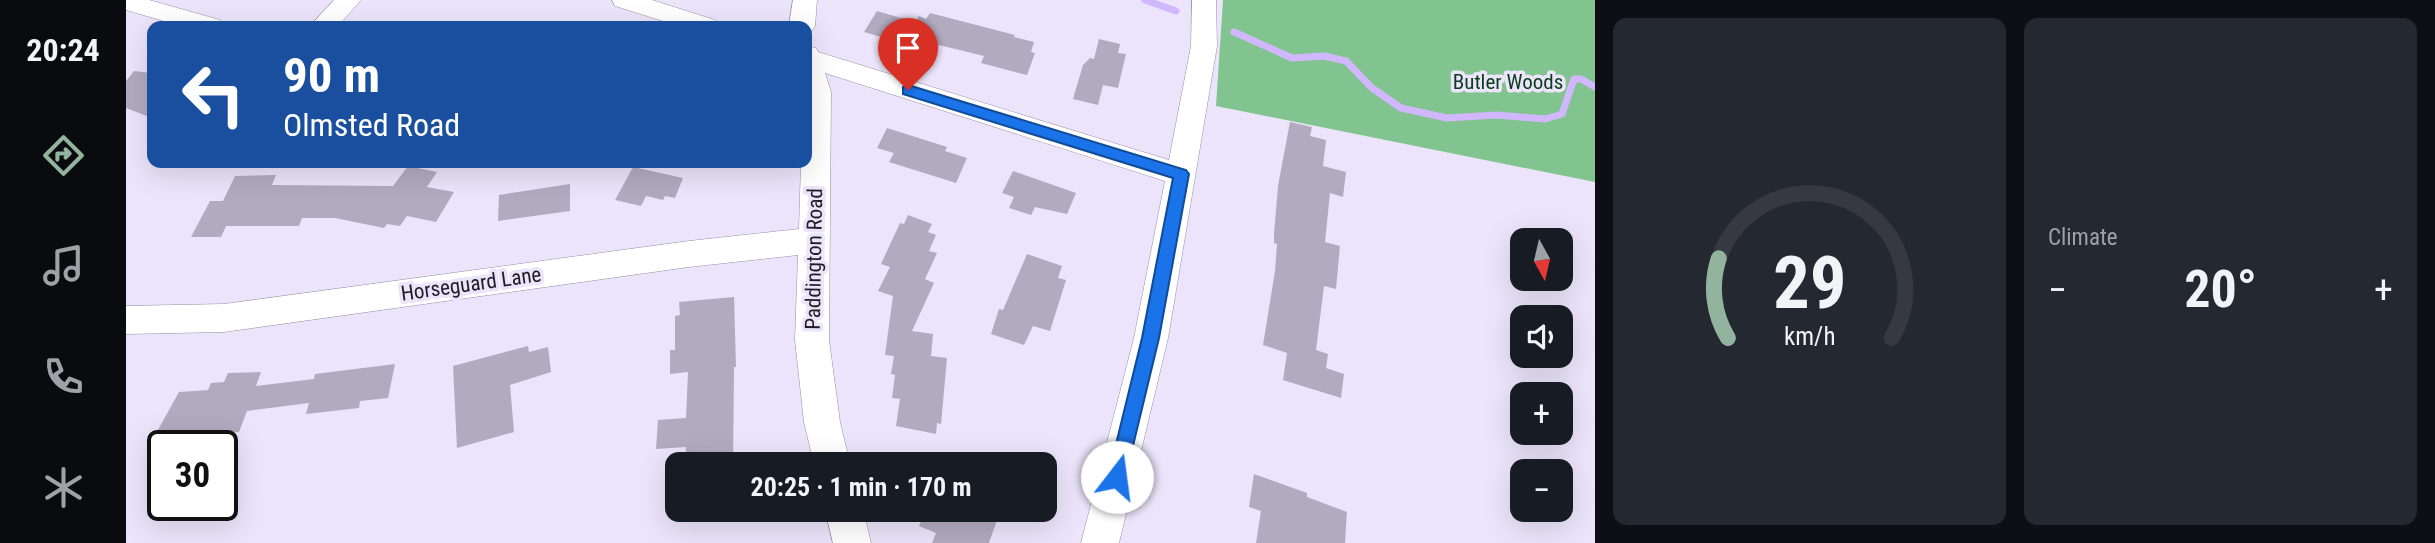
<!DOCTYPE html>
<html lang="en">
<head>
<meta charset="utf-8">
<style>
	body { margin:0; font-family:"Roboto Condensed",sans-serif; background:#242831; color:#f1f3f6; height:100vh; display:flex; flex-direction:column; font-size:26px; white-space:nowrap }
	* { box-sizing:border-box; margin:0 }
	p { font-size:23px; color:#9ea1a6 }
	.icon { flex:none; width:38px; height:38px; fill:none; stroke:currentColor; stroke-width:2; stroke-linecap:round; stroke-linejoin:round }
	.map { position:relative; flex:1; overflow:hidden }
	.sheet { display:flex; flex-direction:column; gap:18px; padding:18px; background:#0d0f14; width:840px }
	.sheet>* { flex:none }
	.guide { position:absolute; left:21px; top:21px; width:665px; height:147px; border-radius:14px; box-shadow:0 7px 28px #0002; background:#1a4fa0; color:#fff; overflow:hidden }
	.needle { width:46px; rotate:172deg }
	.fabs { position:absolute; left:1384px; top:228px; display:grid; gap:14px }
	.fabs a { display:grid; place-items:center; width:63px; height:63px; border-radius:14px; background:#171b24; box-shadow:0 7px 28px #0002; font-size:35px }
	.speed { position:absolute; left:21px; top:430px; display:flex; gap:14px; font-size:35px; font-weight:700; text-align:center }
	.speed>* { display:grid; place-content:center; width:91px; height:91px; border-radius:50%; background:#171b24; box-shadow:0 7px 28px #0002; line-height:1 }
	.speed .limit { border:4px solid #111; border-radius:10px; background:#fff; color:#111 }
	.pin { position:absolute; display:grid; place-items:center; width:60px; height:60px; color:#fff; margin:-72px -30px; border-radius:50% 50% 50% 0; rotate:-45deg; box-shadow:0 0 7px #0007 }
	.pin .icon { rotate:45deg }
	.me { position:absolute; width:77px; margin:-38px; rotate:15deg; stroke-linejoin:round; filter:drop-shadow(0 0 5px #0008) }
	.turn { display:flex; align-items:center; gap:24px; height:147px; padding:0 21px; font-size:32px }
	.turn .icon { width:91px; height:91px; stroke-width:2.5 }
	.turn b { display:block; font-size:49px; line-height:60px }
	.big { font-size:52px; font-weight:700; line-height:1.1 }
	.sheet .widget { flex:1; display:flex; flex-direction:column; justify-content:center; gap:10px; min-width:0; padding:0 24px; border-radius:14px; background:#242831 }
	.sheet .dial { align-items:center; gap:0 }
	.dial svg { height:182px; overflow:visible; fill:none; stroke:#363941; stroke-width:7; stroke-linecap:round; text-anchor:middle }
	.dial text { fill:#f1f3f6; stroke:none }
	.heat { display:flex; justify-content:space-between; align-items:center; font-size:38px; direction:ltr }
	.sheet .tiles { flex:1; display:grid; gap:18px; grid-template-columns:repeat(2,1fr) }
	.trip { position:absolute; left:539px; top:452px; width:392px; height:70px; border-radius:14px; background:#171b24; box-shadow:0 7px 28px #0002; font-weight:700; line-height:70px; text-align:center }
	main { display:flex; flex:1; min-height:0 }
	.dock { display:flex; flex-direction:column; width:126px; justify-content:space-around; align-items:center; background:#090b0e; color:#9ea1a6 }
	.dock .icon { width:49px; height:49px }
	.dock .active { color:#92b49e }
	.dock b { font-size:32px; color:#f1f3f6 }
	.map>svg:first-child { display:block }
	.forest { fill:#82c48f }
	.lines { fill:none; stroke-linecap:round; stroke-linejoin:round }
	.stream { stroke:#d0b7fe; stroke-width:7 }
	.building { fill:#b2abc0 }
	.minor-casing { stroke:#968fa4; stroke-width:1 }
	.minor { fill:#fff; fill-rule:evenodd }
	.route { fill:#1a73e8; stroke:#114b97; stroke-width:2 }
	.labels { text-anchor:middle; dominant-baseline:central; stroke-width:7; stroke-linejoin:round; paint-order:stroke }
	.park-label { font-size:21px; fill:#093c19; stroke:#ebe4fa }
	.street-label { font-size:21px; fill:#1f1c24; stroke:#ebe4fa }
</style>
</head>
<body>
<main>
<nav class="dock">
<b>20:24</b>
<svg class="icon active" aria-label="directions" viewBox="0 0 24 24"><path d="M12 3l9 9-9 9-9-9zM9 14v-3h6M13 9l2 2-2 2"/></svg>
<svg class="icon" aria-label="music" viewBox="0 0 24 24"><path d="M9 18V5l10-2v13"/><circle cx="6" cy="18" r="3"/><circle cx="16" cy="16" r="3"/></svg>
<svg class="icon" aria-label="phone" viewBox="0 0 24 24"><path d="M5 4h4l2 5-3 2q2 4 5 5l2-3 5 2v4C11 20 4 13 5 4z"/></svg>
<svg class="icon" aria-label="climate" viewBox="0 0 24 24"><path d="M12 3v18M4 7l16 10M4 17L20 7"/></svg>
</nav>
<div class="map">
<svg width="1469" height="543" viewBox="0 0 1469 543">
	<rect width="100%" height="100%" fill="#ebe4fa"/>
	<path class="forest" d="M 1097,0 L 1469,0 L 1469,182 L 1090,106 Z"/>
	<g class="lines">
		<g class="stream">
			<path d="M 1019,0 L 1050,11"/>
			<path d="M 1108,32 L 1166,58 L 1198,56 L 1220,61 L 1246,88 L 1275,108 L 1321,118 L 1371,115 L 1419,119 L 1436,114 L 1448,79 L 1455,79 L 1469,87"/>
		</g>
	</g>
	<g class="building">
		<path d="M 751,11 L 789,22 L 793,16 L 800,19 L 804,13 L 889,35 L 888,37 L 908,42 L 905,52 L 909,53 L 901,75 L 855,63 L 858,56 L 813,45 L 810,50 L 788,43 L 786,46 L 738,32 Z"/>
		<path d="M 973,39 L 994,44 L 992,53 L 1000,54 L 992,88 L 977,85 L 972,105 L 947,99 L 957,65 L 964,58 L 968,59 Z"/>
		<path d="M 8,71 L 26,73 L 26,118 L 0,108 L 0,81 Z"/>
		<path d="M 1164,122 L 1186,127 L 1184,136 L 1200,140 L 1197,166 L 1220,172 L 1217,197 L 1204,193 L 1199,242 L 1214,246 L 1210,289 L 1198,286 L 1190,350 L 1202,354 L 1200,368 L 1218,374 L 1215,398 L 1157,380 L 1161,353 L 1137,345 L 1149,271 L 1151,244 L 1148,243 L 1148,234 L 1152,186 Z"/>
		<path d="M 761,128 L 821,147 L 819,151 L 841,158 L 830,183 L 763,162 L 768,153 L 751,148 Z"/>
		<path d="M 282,166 L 311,172 L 301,187 L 328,192 L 310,222 L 281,216 L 274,226 L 261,224 L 258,228 L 209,218 L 176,218 L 173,226 L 100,226 L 95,237 L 65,237 L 84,201 L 97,201 L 109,176 L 150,175 L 146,185 L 267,186 Z"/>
		<path d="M 507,167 L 557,178 L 549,198 L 539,196 L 537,200 L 520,196 L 515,206 L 489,200 Z"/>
		<path d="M 887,171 L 950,193 L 941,214 L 909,207 L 905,215 L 883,208 L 888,197 L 876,193 Z"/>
		<path d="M 444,184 L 444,211 L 372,221 L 373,195 Z"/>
		<path d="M 782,215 L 806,224 L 802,232 L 810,235 L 803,251 L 811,253 L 799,279 L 808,283 L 786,331 L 807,334 L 805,356 L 821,358 L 815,424 L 811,423 L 810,434 L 770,426 L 774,399 L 766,398 L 769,375 L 765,374 L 768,356 L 759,355 L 767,296 L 752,291 L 764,267 L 755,264 L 774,223 L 778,224 Z"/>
		<path d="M 901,254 L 936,266 L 932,278 L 940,280 L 924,331 L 907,326 L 898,345 L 865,334 L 873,309 L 877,310 Z"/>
		<path d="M 608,297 L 610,367 L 608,367 L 607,464 L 559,464 L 560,447 L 530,449 L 532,420 L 560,418 L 562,372 L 544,374 L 544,350 L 549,350 L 549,316 L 554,315 L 553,302 Z"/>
		<path d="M 402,346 L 403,352 L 422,347 L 425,372 L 384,385 L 388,432 L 331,448 L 327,366 Z"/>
		<path d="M 269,364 L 262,398 L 234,401 L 233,408 L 180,414 L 183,403 L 121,411 L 113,432 L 54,435 L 50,446 L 23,446 L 53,392 L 82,390 L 85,383 L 98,382 L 102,373 L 135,372 L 130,386 L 188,379 L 189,374 Z"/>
		<path d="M 1128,474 L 1181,493 L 1181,497 L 1221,512 L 1219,543 L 1130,543 L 1135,511 L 1123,507 Z"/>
		<path d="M 800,509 L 875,509 L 863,543 L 806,543 L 810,533 L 793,526 Z"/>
	</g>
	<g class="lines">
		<defs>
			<g id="minor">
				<path d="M 0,0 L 23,0 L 94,20 L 98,26 L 55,26 L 0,10 Z"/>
				<path d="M 208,0 L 235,0 L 212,26 L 184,26 Z"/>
				<path d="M 486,0 L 526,0 L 589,20 L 593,26 L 553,26 L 489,6 Z"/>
				<path d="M 667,0 L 691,0 L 689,26 L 685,32 L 681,33 L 681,26 L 663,26 Z"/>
				<path d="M 1066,0 L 1090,0 L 1091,46 L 1042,338 L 993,543 L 955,543 L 1008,338 L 1039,181 L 699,73 L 705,92 L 703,340 L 714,422 L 724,464 L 688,464 L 678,422 L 669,340 L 672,255 L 563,267 L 98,332 L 0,334 L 0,306 L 98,304 L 563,241 L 673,229 L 675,163 L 681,163 L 681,46 L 690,48 L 692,52 L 1043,160 L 1065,46 Z"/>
				<path d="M 699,509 L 737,509 L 745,543 L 707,543 Z"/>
			</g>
		</defs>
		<use href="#minor" class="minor-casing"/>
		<use href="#minor" class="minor"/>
	</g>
	<path class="route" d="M 782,85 L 1060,170 L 1063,174 L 1033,338 L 998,483 L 991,486 L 985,483 L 982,477 L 1016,338 L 1047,178 L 777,94 L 777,87 Z"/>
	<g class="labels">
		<g class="park-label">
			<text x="1382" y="82">Butler Woods</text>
		</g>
		<g class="street-label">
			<text transform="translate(688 259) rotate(-89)">Paddington Road</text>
			<text transform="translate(345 284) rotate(-8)">Horseguard Lane</text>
		</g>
	</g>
</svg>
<div class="fabs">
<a><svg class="needle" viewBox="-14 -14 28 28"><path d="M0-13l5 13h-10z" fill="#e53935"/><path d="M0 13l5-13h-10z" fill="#9ea1a6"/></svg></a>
<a><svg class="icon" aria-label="sound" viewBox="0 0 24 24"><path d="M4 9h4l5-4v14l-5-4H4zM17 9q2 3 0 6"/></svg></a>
<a>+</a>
<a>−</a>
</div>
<div class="speed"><div class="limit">30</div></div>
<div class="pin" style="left:782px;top:90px;background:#d93025"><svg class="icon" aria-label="arrive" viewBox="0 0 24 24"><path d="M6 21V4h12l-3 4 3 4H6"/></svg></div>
<svg class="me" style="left:991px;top:477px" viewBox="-20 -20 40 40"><circle r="19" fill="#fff"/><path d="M0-13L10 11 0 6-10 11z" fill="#1a73e8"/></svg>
<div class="trip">20:25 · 1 min · 170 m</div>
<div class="guide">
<div class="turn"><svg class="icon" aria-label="left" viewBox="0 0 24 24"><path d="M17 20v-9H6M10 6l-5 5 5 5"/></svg><div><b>90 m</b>Olmsted Road</div></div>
</div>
</div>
<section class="sheet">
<div class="tiles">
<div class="widget dial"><svg viewBox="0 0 100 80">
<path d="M14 69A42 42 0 1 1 86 69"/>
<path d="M14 69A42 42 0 0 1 10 34" stroke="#92b49e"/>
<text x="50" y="56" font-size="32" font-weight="700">29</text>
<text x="50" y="72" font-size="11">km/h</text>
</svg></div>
<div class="widget"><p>Climate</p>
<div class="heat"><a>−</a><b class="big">20°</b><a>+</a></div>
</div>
</div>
</section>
</main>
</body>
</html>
